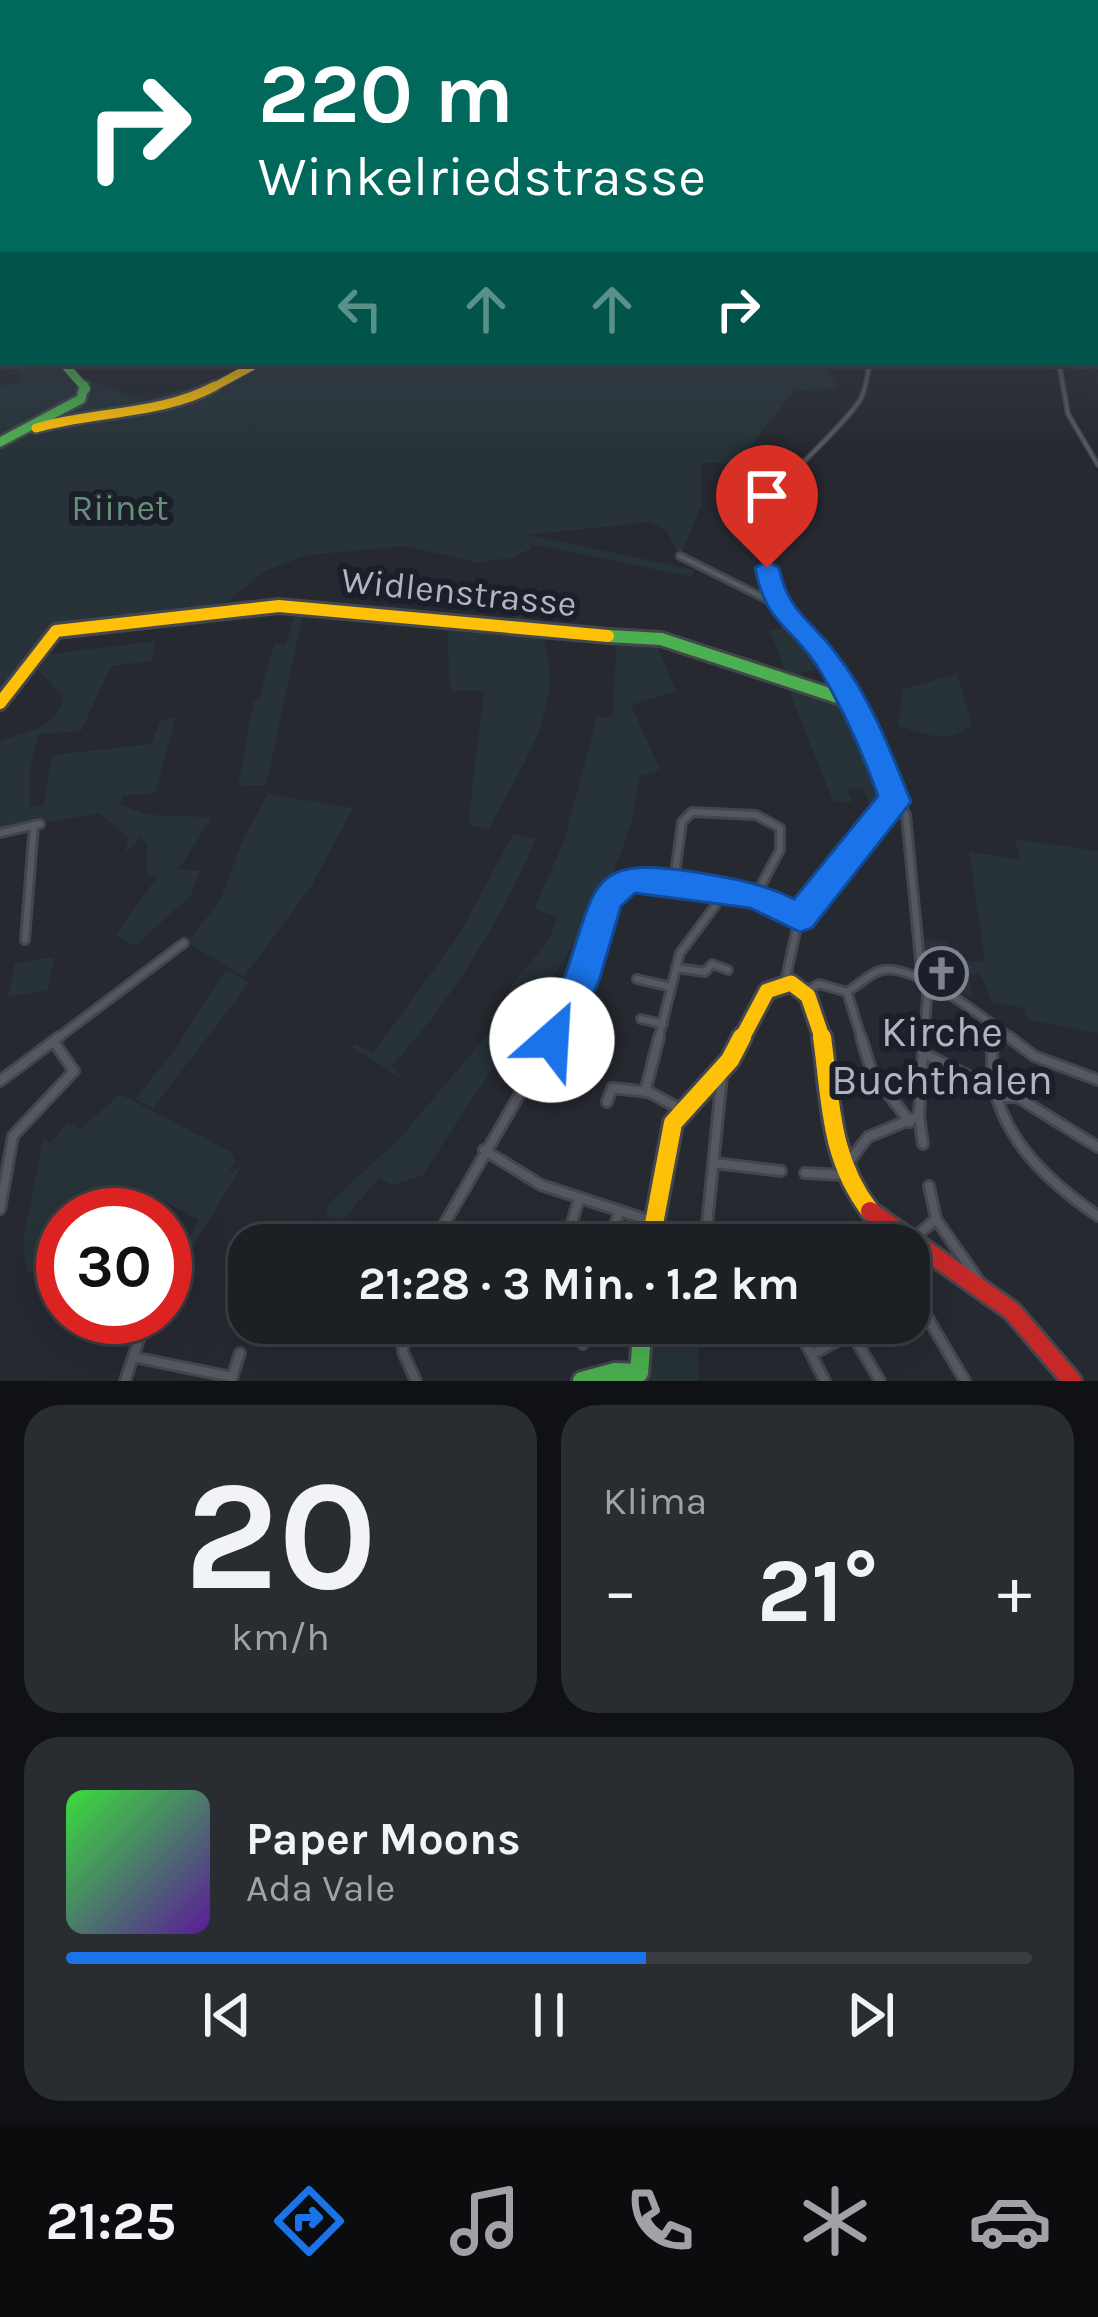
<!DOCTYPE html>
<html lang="de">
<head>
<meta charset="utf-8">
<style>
	body { margin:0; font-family:Karla,sans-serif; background:#292c31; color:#f1f3f6; height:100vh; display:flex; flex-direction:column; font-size:45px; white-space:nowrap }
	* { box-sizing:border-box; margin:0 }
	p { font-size:39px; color:#a0a2a6 }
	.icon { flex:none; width:66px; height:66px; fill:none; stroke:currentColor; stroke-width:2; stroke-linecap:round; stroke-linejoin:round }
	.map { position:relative; height:1381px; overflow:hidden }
	.details { display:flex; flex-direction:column; gap:24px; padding:24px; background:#0f1114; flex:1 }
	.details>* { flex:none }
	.guide { position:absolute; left:0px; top:0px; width:1098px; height:366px; box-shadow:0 12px 48px #0002,0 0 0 3px #3a3d41; background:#00695c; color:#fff; overflow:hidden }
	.speed { position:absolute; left:36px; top:1188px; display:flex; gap:24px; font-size:60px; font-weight:700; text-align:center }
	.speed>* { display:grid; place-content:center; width:156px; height:156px; border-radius:50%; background:#1c1f24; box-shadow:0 12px 48px #0002,0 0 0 3px #3a3d41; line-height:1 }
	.speed .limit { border:18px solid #d22; background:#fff; color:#111 }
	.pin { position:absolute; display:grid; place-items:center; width:102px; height:102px; color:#fff; margin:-123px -51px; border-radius:50% 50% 50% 0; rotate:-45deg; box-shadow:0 0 12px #0007 }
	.pin .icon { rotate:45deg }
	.me { position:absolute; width:132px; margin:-66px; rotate:26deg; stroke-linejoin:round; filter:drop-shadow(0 0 9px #0008) }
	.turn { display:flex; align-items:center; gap:42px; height:252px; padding:0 60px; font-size:54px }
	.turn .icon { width:156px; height:156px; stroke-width:2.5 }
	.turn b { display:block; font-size:84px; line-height:102px }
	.lanes { display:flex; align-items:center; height:114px; padding:0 60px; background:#0003; justify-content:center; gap:60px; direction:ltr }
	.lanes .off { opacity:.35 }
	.big { font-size:90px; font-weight:700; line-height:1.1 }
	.details .widget { flex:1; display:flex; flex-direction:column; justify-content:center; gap:18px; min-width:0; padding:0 42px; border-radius:36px; background:#292c31 }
	.details .dial { align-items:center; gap:0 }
	.dial b { font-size:156px; line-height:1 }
	.song { display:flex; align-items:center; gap:36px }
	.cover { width:144px; height:144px; border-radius:18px; background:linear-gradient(135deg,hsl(120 70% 55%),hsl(270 70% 35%)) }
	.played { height:12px; border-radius:6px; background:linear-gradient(90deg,#1a73e8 60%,#3a3d41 60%) }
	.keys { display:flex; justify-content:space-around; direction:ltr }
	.heat { display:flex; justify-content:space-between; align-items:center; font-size:66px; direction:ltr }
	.details .tiles { flex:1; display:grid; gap:24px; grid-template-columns:1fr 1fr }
	.widget:last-child { grid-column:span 2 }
	.trip { position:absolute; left:228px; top:1224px; width:702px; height:120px; border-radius:36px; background:#1c1f24; box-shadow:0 12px 48px #0002,0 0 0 3px #3a3d41; font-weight:700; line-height:120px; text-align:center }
	.tab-bar { display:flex; height:192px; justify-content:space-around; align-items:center; background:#0b0c0e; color:#a0a2a6 }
	.tab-bar .icon { width:84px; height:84px }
	.tab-bar .on { color:#1a73e8 }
	.tab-bar b { font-size:54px; color:#f1f3f6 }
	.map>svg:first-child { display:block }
	.green { fill:#273338 }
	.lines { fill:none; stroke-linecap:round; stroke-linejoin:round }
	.street-far3-casing { stroke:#44464d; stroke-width:6 }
	.street-far2-casing { stroke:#44464d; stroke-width:10 }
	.street-far1-casing { stroke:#44464d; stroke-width:12 }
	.street-casing { stroke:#44464d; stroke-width:14 }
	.fast-far3-casing { stroke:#44464d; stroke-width:10 }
	.fast-far2-casing { stroke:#44464d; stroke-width:14 }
	.fast-far1-casing { stroke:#44464d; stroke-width:18 }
	.fast-casing { stroke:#44464d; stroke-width:24 }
	.slow-far4-casing { stroke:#44464d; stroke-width:10 }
	.slow-far3-casing { stroke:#44464d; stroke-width:14 }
	.slow-far2-casing { stroke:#44464d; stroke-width:18 }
	.slow-far1-casing { stroke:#44464d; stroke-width:21 }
	.slow-casing { stroke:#44464d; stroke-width:24 }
	.jam-casing { stroke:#44464d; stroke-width:24 }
	.street-far3 { stroke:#55585f; stroke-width:3 }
	.street-far2 { stroke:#55585f; stroke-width:4.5 }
	.street-far1 { stroke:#55585f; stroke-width:6 }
	.street { stroke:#55585f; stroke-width:8 }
	.fast-far3 { stroke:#4caf50; stroke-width:8 }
	.fast-far2 { stroke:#4caf50; stroke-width:9 }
	.fast-far1 { stroke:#4caf50; stroke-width:12 }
	.fast { stroke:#4caf50; stroke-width:18 }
	.slow-far4 { stroke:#ffc107; stroke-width:8 }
	.slow-far3 { stroke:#ffc107; stroke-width:9 }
	.slow-far2 { stroke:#ffc107; stroke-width:12 }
	.slow-far1 { stroke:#ffc107; stroke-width:15 }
	.slow { stroke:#ffc107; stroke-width:18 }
	.jam { stroke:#c62828; stroke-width:18 }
	.route { fill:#1a73e8; stroke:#114b97; stroke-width:3 }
	.labels { text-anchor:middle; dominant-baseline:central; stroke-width:12; stroke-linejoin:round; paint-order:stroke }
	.park-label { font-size:36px; fill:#6a8f78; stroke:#1b1f2a }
	.street-label { font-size:36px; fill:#b0b4c2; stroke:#1b1f2a }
	.near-poi-label { font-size:42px; fill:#b0b4c2; stroke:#1b1f2a }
</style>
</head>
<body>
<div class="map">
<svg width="1098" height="1381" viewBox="0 0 1098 1381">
	<rect width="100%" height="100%" fill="#262930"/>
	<g class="green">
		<path d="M 14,363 L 62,363 L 83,388 L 79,400 L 27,433 L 81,401 L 87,391 L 81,381 L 84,379 L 144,400 L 232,376 L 256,363 L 814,363 L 827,368 L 839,387 L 794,391 L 737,463 L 701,463 L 702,504 L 680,556 L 666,530 L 650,522 L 529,535 L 695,570 L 692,577 L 527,543 L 533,547 L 515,557 L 478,563 L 406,546 L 308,555 L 264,571 L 214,613 L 54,632 L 0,703 L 0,443 L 24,434 L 0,441 L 0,387 L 20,381 Z"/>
		<path d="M 517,605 L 536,606 L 529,633 L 541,633 C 570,704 520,766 489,829 L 468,825 L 484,691 L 450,691 L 447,624 L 509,631 Z"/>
		<path d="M 297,607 L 304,610 L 266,785 L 238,786 L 254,701 L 259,700 L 274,644 L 286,644 Z"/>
		<path d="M 792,626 L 830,665 L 799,674 L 800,679 L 787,675 L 770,631 Z"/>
		<path d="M 617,639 L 655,640 L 676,691 L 631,705 L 660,769 L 639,776 L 632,822 L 592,930 L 585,927 L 422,1176 L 393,1185 L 379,1178 L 344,1219 L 326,1218 L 327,1205 L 401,1137 L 487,1035 L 513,983 L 547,943 L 558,917 L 534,909 L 564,841 L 597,717 L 612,717 Z"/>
		<path d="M 156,641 L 151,661 L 111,666 L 81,731 L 39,734 L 30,768 L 30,808 L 44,805 L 52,755 L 151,744 L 161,720 L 176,717 L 155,793 L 123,796 L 120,805 L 149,815 L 212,817 L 179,869 L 200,871 L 191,895 L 135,946 L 116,935 L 157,877 L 146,874 L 147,844 L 141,837 L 125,854 L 128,838 L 100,813 L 0,830 L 0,741 C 26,731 58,730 63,696 L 38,670 L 50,654 Z"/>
		<path d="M 957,674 L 972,725 C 948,745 926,734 898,726 L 903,689 Z"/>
		<path d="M 783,676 L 836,697 L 856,740 L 869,736 L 893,799 L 869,803 L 862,787 L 847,789 L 852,802 L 833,801 Z"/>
		<path d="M 268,794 L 353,808 L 312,885 L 244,977 L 187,942 L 220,901 L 243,839 Z"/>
		<path d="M 513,834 L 536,839 C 498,925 455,996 391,1067 L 408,1082 L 352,1047 L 356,1044 L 373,1053 L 459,935 Z"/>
		<path d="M 1015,839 L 1098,851 L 1098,1033 L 1027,1020 L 1025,1008 L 992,1003 L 980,973 L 969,975 L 973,998 L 927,976 L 924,938 L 948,942 L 949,960 L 985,962 L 969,852 L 1020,859 Z"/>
		<path d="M 54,957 L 48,990 L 8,997 L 15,963 Z"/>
		<path d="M 226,969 L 249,983 L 153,1108 L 135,1099 L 174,1051 Z"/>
		<path d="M 120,1094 L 231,1152 L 235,1161 L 205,1210 L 226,1175 L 241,1167 L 168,1287 L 165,1281 L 199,1220 L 148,1193 L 132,1215 L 63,1215 L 63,1259 L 27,1274 L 23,1240 L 43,1139 L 50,1143 L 68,1123 L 81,1129 Z"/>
		<path d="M 652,1323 L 699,1323 L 698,1381 L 649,1381 Z"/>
	</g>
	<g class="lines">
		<defs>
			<g id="street-far3">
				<path d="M 1059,363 L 1068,414 L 1098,465"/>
				<path d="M 765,557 C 751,489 827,450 860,400 C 866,390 867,375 870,363"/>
			</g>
			<g id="street-far2">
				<path d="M 764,554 L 774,603 L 836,673 L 884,770"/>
				<path d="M 680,556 L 774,603"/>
			</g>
			<g id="street-far1">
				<path d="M 882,767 L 906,815 L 922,981"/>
				<path d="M 0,833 L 40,824"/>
				<path d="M 674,881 L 682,822 L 692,812 L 756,815 L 780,828 L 780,850 L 756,895"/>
				<path d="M 25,940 L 34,825"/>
				<path d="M 676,968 L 705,972 L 712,964 L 728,970"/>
				<path d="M 637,979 L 671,987"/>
				<path d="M 785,982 L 799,918 L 887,805 L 895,802"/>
				<path d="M 806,991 L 819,984 L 847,992 C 857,986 868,975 879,971 C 912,960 987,1020 1013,1040"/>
				<path d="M 847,992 L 862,1040"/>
				<path d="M 641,1019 L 663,1024"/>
				<path d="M 55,1040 L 184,943"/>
				<path d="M 551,1040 L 610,892 C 672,863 741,891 799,918"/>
				<path d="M 658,1040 L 680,953 L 715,906 L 718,889"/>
				<path d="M 924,1040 L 928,984"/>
				<path d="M 994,1040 L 995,1034"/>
			</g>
			<g id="street">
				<path d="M 861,1037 L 872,1073 L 910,1122"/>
				<path d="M 994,1037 C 980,1118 1038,1175 1098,1216"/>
				<path d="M 1009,1037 L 1034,1056 L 1098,1080"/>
				<path d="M 923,1053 L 992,1088"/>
				<path d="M 0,1081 L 59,1037"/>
				<path d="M 645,1092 L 659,1037"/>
				<path d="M 999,1097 L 1017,1097 L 1098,1147"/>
				<path d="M 607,1102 L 612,1088 L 649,1092 L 682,1110"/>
				<path d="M 923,1144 L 919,1116 L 924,1037"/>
				<path d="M 484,1150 L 541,1185 L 654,1222"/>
				<path d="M 715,1163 L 781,1171"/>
				<path d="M 844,1168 L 868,1137 L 919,1116"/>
				<path d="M 805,1173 L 842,1175"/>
				<path d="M 929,1186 L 936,1219 L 984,1288"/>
				<path d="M 0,1209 L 13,1136 L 74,1071 L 54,1042"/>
				<path d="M 913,1239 L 936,1219"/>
				<path d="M 432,1245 L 553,1037"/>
				<path d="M 565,1245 L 579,1199"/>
				<path d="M 610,1245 L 619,1211"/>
				<path d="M 705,1245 L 722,1076"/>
				<path d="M 885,1245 L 889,1233"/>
				<path d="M 909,1286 L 965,1381"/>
				<path d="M 402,1323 L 403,1352 L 416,1381"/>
				<path d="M 795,1323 L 825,1381"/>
				<path d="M 583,1344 L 589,1323"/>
				<path d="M 813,1354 L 846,1336 L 855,1339 L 880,1381"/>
				<path d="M 133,1357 L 232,1377"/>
				<path d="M 125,1381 L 145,1322"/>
				<path d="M 231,1381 L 240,1353"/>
			</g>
			<path id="fast-far3" d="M 63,363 L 86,389"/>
			<path id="fast-far2" d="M 0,442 L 81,399 L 84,386"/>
			<path id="fast-far1" d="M 608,636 L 661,639 L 850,701"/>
			<path id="fast" d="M 582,1381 L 615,1372 L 639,1373 L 643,1323"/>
			<path id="slow-far4" d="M 210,389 L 258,363"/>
			<path id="slow-far3" d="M 36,428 C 95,411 162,415 215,386"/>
			<path id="slow-far2" d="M 0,703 L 56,631 L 279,606 L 608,636"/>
			<path id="slow-far1" d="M 741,1040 L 767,991 L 791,983 L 808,996 L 823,1040"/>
			<g id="slow">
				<path d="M 822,1037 C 831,1101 829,1157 870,1211"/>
				<path d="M 650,1245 L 673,1123 L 730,1060 L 742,1037"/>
			</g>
			<path id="jam" d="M 870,1211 L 1012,1311 L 1072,1381"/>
		</defs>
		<use href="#street-far3" class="street-far3-casing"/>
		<use href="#street-far2" class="street-far2-casing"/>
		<use href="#street-far1" class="street-far1-casing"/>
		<use href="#street" class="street-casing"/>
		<use href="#fast-far3" class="fast-far3-casing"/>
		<use href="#fast-far2" class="fast-far2-casing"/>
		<use href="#fast-far1" class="fast-far1-casing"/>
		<use href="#fast" class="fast-casing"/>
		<use href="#slow-far4" class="slow-far4-casing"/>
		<use href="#slow-far3" class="slow-far3-casing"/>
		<use href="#slow-far2" class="slow-far2-casing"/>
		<use href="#slow-far1" class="slow-far1-casing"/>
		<use href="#slow" class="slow-casing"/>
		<use href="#jam" class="jam-casing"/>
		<use href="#street-far3" class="street-far3"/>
		<use href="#street-far2" class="street-far2"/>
		<use href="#street-far1" class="street-far1"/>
		<use href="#street" class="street"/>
		<use href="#fast-far3" class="fast-far3"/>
		<use href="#fast-far2" class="fast-far2"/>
		<use href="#fast-far1" class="fast-far1"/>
		<use href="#fast" class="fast"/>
		<use href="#slow-far4" class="slow-far4"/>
		<use href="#slow-far3" class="slow-far3"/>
		<use href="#slow-far2" class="slow-far2"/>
		<use href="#slow-far1" class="slow-far1"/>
		<use href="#slow" class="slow"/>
		<use href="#jam" class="jam"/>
	</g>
	<linearGradient id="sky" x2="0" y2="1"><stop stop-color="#15171a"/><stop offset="0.57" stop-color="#414959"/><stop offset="1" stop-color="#414959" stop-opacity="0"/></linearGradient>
	<rect width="1098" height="449" fill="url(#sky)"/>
	<path class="route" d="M 767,561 L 779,568 C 789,613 809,618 835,652 C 870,696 891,751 911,802 L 812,928 L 800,932 L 750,908 L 635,893 L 621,906 L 599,981 L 565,1053 L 552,1058 L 538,1053 L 533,1040 C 543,1018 557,996 566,973 C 597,884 588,855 695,872 C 731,878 762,883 794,899 L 878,796 C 862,751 844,710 819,669 C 792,625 766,626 755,568 Z"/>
	<defs>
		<symbol id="church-ring" viewBox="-11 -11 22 22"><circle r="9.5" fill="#1b1f2a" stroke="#80838f" stroke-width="1.5"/><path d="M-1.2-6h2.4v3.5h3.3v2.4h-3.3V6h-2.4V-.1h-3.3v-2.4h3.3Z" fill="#80838f"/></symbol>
	</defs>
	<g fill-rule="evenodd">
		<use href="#church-ring" x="912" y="944" width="59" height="59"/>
	</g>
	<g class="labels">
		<g class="park-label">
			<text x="120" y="508">Riinet</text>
		</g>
		<g class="street-label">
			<text transform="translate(459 592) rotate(6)">Widlenstrasse</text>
		</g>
		<g class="near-poi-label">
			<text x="942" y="1032">Kirche<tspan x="942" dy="48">Buchthalen</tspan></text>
		</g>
	</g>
</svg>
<div class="speed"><div class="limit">30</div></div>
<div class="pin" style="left:767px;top:568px;background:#d93025"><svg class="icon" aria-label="arrive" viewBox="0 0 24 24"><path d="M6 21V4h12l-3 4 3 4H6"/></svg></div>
<svg class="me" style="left:552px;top:1040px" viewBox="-20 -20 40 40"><circle r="19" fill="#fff"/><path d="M0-13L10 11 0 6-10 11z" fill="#1a73e8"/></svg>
<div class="trip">21:28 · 3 Min. · 1.2 km</div>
<div class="guide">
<div class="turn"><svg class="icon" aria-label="right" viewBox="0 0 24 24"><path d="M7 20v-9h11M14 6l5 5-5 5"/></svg><div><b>220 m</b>Winkelriedstrasse</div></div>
<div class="lanes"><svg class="icon off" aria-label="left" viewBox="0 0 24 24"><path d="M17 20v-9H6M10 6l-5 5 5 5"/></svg><svg class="icon off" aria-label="ahead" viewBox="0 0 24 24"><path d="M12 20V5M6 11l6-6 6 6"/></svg><svg class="icon off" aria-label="ahead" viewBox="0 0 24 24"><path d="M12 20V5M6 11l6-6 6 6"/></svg><svg class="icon" aria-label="right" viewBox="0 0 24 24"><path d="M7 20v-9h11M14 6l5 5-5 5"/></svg></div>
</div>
</div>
<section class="details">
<div class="tiles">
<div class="widget dial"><b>20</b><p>km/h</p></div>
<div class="widget"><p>Klima</p>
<div class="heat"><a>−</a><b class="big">21°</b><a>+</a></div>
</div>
<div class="widget">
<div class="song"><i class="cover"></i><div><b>Paper Moons</b><p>Ada Vale</p></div></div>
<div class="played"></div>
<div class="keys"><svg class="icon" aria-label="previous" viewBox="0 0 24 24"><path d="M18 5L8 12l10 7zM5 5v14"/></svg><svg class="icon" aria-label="pause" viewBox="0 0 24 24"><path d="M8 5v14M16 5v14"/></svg><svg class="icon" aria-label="next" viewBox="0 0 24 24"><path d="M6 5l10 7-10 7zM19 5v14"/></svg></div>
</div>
</div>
</section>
<nav class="tab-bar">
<b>21:25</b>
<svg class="icon on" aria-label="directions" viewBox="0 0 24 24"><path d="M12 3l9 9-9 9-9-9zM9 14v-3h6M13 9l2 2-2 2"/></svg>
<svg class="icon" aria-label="music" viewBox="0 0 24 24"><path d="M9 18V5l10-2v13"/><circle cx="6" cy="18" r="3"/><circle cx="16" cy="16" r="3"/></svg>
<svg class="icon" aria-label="phone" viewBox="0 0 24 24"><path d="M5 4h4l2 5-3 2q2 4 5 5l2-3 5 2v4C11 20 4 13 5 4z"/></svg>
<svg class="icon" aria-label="climate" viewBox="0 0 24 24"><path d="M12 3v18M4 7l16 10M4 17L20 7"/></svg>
<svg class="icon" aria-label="car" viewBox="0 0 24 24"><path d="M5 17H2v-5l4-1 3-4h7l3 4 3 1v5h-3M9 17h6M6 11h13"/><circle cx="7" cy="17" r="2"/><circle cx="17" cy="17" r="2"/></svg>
</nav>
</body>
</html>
